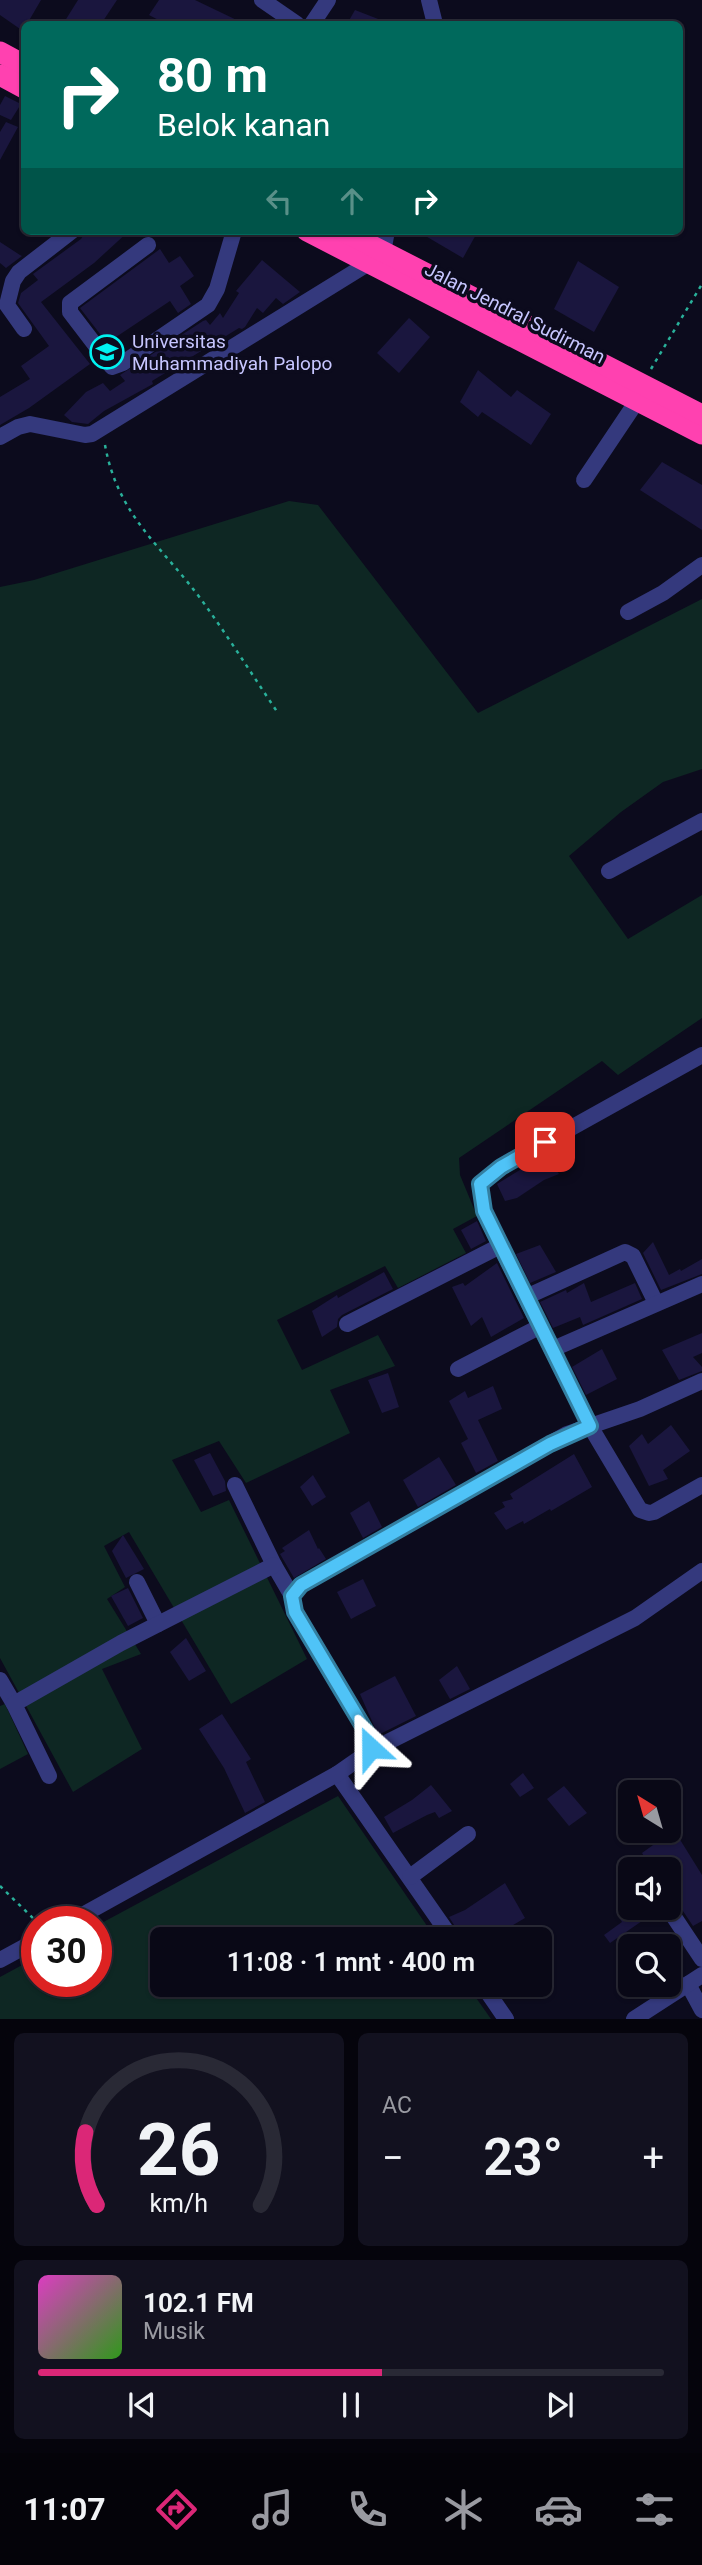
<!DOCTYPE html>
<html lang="id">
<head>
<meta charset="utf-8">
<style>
	body { margin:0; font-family:Roboto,sans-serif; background:#12111f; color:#f1f3f6; height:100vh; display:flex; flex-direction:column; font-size:26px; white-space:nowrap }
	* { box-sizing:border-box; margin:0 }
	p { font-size:23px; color:#999aa1 }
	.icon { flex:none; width:38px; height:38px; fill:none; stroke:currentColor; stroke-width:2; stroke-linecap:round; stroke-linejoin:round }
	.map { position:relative; height:2019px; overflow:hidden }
	.side { display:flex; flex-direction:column; gap:14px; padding:14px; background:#05040c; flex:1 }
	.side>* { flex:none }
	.guide { position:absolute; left:21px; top:21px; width:662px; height:214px; border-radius:10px; box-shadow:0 2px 5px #0004,0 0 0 2px #292935; background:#00695c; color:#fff; overflow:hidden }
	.needle { width:46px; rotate:323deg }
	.controls { position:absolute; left:618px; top:1780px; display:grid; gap:14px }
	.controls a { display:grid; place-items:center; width:63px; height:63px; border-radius:10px; background:#090816; box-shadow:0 2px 5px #0004,0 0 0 2px #292935; font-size:35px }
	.speed { position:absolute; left:21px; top:1906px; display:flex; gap:14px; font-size:35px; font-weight:700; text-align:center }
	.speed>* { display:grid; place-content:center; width:91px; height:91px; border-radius:50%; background:#090816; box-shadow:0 2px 5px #0004,0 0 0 2px #292935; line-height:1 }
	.speed .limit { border:10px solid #d22; background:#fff; color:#111 }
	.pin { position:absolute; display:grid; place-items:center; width:60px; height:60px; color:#fff; margin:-30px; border-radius:14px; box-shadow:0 4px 10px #0006 }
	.me { position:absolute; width:77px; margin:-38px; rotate:336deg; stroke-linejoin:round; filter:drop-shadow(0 0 5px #0008) }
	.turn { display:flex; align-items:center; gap:24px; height:147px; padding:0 21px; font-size:32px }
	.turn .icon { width:91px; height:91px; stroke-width:2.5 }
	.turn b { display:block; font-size:49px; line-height:60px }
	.lanes { display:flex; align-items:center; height:66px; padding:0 21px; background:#0003; justify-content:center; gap:35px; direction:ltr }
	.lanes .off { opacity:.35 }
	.big { font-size:52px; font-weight:600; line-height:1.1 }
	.side .widget { flex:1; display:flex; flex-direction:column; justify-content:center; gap:10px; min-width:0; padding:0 24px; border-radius:10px; background:#12111f }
	.side .dial { align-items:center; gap:0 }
	.dial svg { height:182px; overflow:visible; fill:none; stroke:#292935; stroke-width:7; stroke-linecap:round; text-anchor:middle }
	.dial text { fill:#f1f3f6; stroke:none }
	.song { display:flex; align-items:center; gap:21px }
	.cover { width:84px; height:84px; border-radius:10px; background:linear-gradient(135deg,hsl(310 70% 55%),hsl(110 70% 35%)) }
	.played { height:7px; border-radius:4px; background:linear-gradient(90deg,#db2777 55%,#292935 55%) }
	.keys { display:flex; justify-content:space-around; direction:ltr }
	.heat { display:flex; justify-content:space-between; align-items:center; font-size:38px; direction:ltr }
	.side .tiles { flex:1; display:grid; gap:14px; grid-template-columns:1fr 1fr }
	.widget:last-child { grid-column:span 2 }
	.trip { position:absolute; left:150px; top:1927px; width:402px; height:70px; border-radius:10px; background:#090816; box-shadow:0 2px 5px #0004,0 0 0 2px #292935; font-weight:600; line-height:70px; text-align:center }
	.menu { display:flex; height:112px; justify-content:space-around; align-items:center; background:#040309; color:#999aa1 }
	.menu .icon { width:49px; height:49px }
	.menu .current { color:#db2777 }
	.menu b { font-size:32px; color:#f1f3f6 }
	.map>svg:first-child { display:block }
	.green { fill:#0e2723 }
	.building { fill:#1a163e }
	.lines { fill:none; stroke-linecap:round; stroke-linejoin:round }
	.path { stroke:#29b09a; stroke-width:2.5; stroke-dasharray:3.5 5; stroke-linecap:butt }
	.minor { stroke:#34397d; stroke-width:16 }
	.highway { stroke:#ff41b0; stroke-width:21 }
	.route-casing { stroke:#337fa1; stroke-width:18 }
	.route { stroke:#4fc3f7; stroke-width:12 }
	.labels { text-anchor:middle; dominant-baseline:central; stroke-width:7; stroke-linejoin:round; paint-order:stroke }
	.street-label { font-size:19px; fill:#c7c6ff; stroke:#0c0b1d }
	.poi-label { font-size:19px; fill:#c7c6ff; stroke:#0c0b1d; text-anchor:start }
</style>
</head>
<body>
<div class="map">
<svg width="702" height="2019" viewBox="0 0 702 2019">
	<rect width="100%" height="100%" fill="#0c0b1d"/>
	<g class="green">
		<path d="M 289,501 L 318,505 L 478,713 L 702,599 L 702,769 L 663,782 L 621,812 L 569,856 L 628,939 L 702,895 L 702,1018 L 618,1075 L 602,1061 L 459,1158 L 460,1175 L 477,1216 L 453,1229 L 466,1253 L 398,1288 L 385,1266 L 277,1320 L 302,1370 L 378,1335 L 395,1366 L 330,1390 L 350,1433 L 246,1483 L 219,1441 L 172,1460 L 201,1512 L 229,1500 L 307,1659 L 231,1704 L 129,1532 L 104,1546 L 125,1587 L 107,1599 L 141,1654 L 102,1669 L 142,1749 L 73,1792 L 0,1658 L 0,587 L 34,580 Z"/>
		<path d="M 5,1704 L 28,1754 L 0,1769 L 0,1706 Z"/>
		<path d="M 338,1796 L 436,1939 L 163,1939 L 163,1984 L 467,1985 L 491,2019 L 0,2019 L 0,1977 L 37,1957 L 37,1981 L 96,1981 L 96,1926 Z"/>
	</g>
	<g class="building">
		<path d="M 0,0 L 41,0 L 27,24 L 24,24 L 23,31 L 0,15 Z"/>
		<path d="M 78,0 L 117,0 L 101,24 L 63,24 Z"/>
		<path d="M 159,0 L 195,0 L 245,24 L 166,24 L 149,15 Z"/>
		<path d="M 355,10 L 391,24 L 347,24 Z"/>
		<path d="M 5,96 L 21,104 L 11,120 L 0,115 L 0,105 Z"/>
		<path d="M 6,122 L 18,127 L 0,160 L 0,132 Z"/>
		<path d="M 86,231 L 129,231 L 94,263 L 41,302 L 90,364 L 29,408 L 0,425 L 0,397 L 30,379 L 21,366 L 49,346 L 18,303 L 21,293 L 38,280 L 33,274 L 81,239 Z"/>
		<path d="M 417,231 L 478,231 L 463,258 Z"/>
		<path d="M 0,242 L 20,255 L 22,256 L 6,268 L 0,263 Z"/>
		<path d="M 160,249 L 169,263 L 180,256 L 194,276 L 180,286 L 191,304 L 178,313 L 170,301 L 107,343 L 80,308 Z"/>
		<path d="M 262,260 L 300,292 L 283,304 L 276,298 L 263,313 L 257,308 L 245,327 L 242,329 L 239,328 L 152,381 L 153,384 L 104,411 L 88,424 L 72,422 L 64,415 L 86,392 L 103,383 L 110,391 L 125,381 L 120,375 L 203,321 L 206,320 L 210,325 L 220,313 L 223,318 L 239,293 L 236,291 Z"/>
		<path d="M 578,261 L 619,287 L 594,332 L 554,309 Z"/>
		<path d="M 409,318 L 430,337 L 399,373 L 377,353 Z"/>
		<path d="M 478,370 L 511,397 L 517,390 L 551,414 L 531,445 L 482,412 L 478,417 L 460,402 Z"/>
		<path d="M 662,462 L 702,485 L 702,530 L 640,490 Z"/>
		<path d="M 546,1154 L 559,1174 L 544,1180 L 517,1198 L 505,1201 L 497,1184 Z"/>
		<path d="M 477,1221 L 486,1241 L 471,1249 L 461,1230 Z"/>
		<path d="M 653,1242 L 669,1275 L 680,1269 L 681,1271 L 702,1259 L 702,1274 L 661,1290 L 643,1253 Z"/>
		<path d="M 540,1245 L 556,1272 L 530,1283 L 516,1254 Z"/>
		<path d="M 497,1263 L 524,1318 L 491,1337 L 482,1317 L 471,1326 L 452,1287 L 463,1283 L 465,1286 Z"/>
		<path d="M 384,1272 L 393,1289 L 342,1315 L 338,1319 L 337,1327 L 322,1337 L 312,1311 L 337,1295 L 338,1298 Z"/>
		<path d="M 584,1283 L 591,1302 L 635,1283 L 642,1299 L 583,1325 L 580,1317 L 553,1328 L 540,1302 L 566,1290 L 567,1293 Z"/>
		<path d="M 702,1333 L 702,1353 L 693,1357 L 702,1367 L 702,1371 L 679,1380 L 662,1350 Z"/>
		<path d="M 602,1349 L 617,1379 L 586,1395 L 572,1367 Z"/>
		<path d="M 388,1373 L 399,1407 L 382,1413 L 368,1380 Z"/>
		<path d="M 493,1386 L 502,1409 L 478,1420 L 498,1461 L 476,1473 L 461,1443 L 468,1439 L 449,1401 L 465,1391 L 468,1398 Z"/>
		<path d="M 671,1425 L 690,1451 L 663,1470 L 668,1479 L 649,1486 L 629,1446 L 642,1434 L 648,1444 Z"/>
		<path d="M 210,1453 L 225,1481 L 226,1491 L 213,1496 L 194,1460 Z"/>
		<path d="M 574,1454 L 592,1487 L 551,1511 L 550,1509 L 524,1524 L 523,1521 L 506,1530 L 494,1513 L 505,1507 L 502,1502 L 513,1499 L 510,1494 Z"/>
		<path d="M 439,1457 L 456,1485 L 418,1507 L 403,1480 Z"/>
		<path d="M 313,1475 L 326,1497 L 312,1506 L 300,1487 Z"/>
		<path d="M 369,1501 L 382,1527 L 363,1538 L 350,1513 Z"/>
		<path d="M 309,1530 L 318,1549 L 319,1548 L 326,1559 L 294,1578 L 280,1554 L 285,1551 L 282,1548 Z"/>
		<path d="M 123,1535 L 144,1569 L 126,1578 L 112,1551 Z"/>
		<path d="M 363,1579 L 376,1606 L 351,1619 L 337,1592 Z"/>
		<path d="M 128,1588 L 143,1618 L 128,1626 L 111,1596 Z"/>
		<path d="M 186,1638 L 206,1671 L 189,1681 L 170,1652 Z"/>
		<path d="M 457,1666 L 470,1689 L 450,1699 L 439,1680 Z"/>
		<path d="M 395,1676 L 416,1716 L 378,1735 L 360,1694 Z"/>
		<path d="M 222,1714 L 251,1759 L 246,1762 L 265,1802 L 245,1813 L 224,1768 L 199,1729 Z"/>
		<path d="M 523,1773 L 534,1788 L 520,1797 L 510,1784 Z"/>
		<path d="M 431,1785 L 452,1811 L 439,1818 L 435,1812 L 427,1815 L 393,1833 L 384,1817 L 412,1800 Z"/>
		<path d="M 564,1786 L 587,1813 L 569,1826 L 547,1799 Z"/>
		<path d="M 674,1830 L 702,1875 L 702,1921 L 693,1926 L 677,1902 L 668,1896 L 668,1869 L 652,1869 L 642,1853 Z"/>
		<path d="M 505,1883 L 525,1918 L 489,1939 L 463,1939 L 449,1917 L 465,1910 Z"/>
		<path d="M 630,1902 L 630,1908 L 658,1908 L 658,1910 L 610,1943 L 604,1935 L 622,1922 L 616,1912 Z"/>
	</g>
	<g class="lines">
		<g class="path">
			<path d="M 651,369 L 702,284"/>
			<path d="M 105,445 C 118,517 163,547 203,602 C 229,638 253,676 278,713"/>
			<path d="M 0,1886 L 37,1922"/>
		</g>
		<g class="minor">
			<path d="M 262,0 L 297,24"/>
			<path d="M 429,0 L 435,24"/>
			<path d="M 312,24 L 328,0"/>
			<path d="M 148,245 L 70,303 L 70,312 L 112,367 L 123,363 L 208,305 L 217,289 L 234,231"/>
			<path d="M 383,252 L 387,231"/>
			<path d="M 24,329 L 7,305 L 13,281 L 19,272 L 72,231"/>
			<path d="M 0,437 L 18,427 L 30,424 L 85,435 L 92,434 L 369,263"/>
			<path d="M 584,480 L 637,401"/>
			<path d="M 628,612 L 663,593 L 702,565"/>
			<path d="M 609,871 L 702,821"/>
			<path d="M 702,1055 L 501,1167 L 480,1184 L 484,1211 L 500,1246 L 590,1426 L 640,1510 L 649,1513 L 654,1512 L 702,1485"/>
			<path d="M 526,1297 L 625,1252 L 633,1256 L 656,1303"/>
			<path d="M 347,1324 L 500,1246"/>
			<path d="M 553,1349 L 702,1284"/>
			<path d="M 458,1369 L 541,1326"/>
			<path d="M 235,1485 L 274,1565 L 292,1596"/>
			<path d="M 137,1582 L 158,1624"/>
			<path d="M 0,1680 L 14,1704"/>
			<path d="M 370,1751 L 635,1618 L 702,1571"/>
			<path d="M 337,1774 L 452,1939"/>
			<path d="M 49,1776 L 14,1704 L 121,1643 L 274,1565"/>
			<path d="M 410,1877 L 468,1834"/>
			<path d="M 668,1908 L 702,1959"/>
			<path d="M 70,1922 L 337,1774 L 370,1751 L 367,1733 L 295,1612 L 292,1596 L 301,1585 L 567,1434 L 640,1409 L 702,1381"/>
			<path d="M 0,1960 L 37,1940"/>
			<path d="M 482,1984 L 506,2019"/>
			<path d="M 688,1984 L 702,2010"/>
			<path d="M 634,2019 L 702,1975"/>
		</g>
		<g class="highway">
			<path d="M 0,52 L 24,65"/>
			<path d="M 0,75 L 24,88"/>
			<path d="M 307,231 L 702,434"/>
			<path d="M 343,231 L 702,415"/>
		</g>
	</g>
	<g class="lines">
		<defs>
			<path id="route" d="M 371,1748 L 367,1733 L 295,1612 L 292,1596 L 301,1585 L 550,1444 L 590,1426 L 484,1211 L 480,1184 L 501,1167 L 545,1142"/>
		</defs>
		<use href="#route" class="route-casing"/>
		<use href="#route" class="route"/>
	</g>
	<defs>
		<symbol id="university-ring" viewBox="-11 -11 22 22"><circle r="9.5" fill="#0c0b1d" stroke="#00f1f1" stroke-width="1.5"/><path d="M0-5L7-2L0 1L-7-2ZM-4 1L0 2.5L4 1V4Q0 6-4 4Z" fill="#00f1f1"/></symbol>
	</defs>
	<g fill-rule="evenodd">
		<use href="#university-ring" x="88" y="333" width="38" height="38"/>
	</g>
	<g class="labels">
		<g class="street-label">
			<text transform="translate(515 313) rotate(27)">Jalan Jendral Sudirman</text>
		</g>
		<g class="poi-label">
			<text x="132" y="341">Universitas<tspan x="132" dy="22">Muhammadiyah Palopo</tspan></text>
		</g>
	</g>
</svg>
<div class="controls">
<a><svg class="needle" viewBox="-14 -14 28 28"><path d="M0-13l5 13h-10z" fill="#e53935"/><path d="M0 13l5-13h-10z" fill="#999aa1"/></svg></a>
<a><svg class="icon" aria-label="sound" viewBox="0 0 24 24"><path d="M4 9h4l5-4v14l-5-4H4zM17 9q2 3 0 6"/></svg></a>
<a><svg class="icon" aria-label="search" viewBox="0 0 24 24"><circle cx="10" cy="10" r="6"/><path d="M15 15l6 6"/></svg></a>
</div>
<div class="speed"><div class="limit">30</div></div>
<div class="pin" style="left:545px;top:1142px;background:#d93025"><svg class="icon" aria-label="arrive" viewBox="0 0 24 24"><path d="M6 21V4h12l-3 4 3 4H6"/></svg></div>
<svg class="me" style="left:371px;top:1748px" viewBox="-20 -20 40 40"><path d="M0-17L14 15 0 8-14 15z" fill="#4fc3f7" stroke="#fff" stroke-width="4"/></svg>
<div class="trip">11:08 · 1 mnt · 400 m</div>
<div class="guide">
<div class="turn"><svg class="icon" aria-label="right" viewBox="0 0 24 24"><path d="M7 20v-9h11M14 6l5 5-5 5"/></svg><div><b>80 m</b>Belok kanan</div></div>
<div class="lanes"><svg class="icon off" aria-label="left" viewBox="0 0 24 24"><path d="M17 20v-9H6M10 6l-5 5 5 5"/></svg><svg class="icon off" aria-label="ahead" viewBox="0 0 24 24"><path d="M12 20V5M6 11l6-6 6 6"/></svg><svg class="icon" aria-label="right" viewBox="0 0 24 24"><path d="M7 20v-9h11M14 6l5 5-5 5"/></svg></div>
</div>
</div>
<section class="side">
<div class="tiles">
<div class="widget dial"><svg viewBox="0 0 100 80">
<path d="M14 69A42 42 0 1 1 86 69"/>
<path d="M14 69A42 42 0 0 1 9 37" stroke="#db2777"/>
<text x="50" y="56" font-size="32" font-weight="700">26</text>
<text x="50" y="72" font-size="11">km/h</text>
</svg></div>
<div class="widget"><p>AC</p>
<div class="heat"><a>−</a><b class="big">23°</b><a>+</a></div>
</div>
<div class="widget">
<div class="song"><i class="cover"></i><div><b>102.1 FM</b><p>Musik</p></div></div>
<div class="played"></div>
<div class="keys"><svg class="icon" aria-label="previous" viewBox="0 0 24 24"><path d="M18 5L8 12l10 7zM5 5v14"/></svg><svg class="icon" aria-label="pause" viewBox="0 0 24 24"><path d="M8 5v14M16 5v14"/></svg><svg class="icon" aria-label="next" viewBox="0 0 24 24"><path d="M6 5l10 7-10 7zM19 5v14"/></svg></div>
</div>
</div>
</section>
<nav class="menu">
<b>11:07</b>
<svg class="icon current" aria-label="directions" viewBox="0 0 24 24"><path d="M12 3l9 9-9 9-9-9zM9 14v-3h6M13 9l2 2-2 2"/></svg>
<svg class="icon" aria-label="music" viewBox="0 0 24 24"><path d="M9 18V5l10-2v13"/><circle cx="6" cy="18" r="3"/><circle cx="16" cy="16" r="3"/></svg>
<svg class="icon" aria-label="phone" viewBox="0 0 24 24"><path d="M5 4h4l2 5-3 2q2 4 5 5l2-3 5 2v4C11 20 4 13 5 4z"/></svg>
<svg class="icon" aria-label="climate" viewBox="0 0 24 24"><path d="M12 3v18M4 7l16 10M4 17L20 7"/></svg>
<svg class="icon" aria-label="car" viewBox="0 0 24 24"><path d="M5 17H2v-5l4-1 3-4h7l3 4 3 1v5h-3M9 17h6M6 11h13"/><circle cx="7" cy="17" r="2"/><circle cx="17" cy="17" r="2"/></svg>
<svg class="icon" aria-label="filters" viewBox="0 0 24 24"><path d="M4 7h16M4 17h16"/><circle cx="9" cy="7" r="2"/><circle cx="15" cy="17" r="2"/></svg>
</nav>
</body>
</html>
